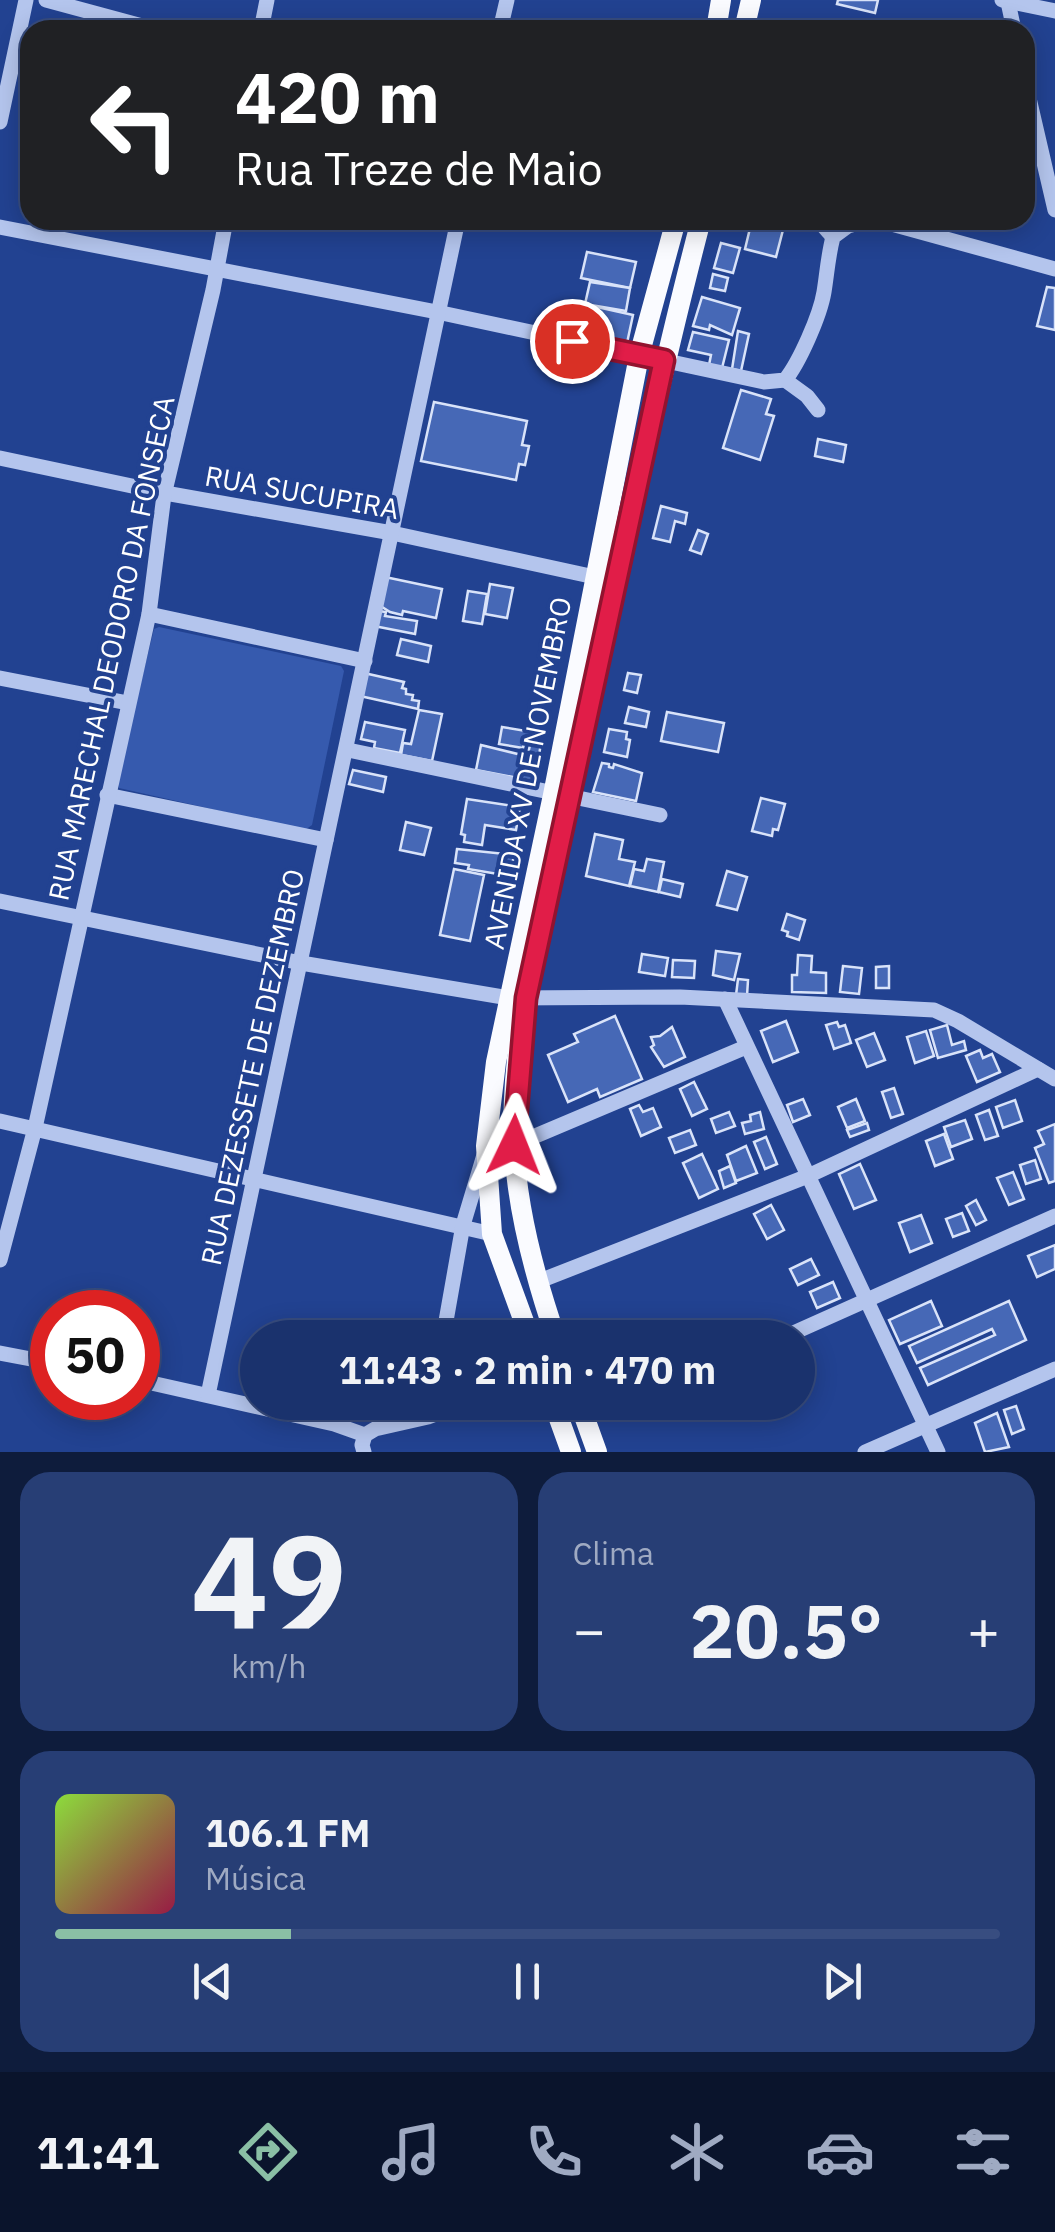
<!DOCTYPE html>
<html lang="pt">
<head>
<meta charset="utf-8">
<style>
	body { margin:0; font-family:"IBM Plex Sans",sans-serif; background:#273e75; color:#f1f3f6; height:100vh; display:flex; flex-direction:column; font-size:38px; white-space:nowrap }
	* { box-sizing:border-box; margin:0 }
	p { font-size:32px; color:#9faac2 }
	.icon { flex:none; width:55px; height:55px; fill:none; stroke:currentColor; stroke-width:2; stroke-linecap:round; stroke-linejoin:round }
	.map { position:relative; height:1452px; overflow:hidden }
	.side { display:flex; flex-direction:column; gap:20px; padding:20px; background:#0e1c3c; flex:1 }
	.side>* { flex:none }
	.guide { position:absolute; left:20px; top:20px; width:1015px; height:210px; border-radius:30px; box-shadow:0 5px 25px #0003,0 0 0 2px #384d80; background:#202124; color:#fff; overflow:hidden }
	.speed { position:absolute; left:30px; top:1290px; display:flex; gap:20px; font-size:50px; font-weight:700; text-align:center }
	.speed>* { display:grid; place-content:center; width:130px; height:130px; border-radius:50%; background:#1a326d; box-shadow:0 5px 25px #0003,0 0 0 2px #384d80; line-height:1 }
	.speed .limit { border:15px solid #d22; background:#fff; color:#111 }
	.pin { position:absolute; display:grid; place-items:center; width:85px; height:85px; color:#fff; margin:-42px; border:5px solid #fff; border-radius:50%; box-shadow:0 2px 10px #0007 }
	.me { position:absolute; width:110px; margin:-55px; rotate:2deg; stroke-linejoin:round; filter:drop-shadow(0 0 8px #0008) }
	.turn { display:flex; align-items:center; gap:35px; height:210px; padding:0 50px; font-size:45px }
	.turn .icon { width:130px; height:130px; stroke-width:2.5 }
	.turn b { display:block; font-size:70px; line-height:85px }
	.big { font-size:75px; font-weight:800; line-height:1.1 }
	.side .tile { flex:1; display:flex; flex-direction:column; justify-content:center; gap:15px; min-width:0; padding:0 35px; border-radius:30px; background:#273e75 }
	.side .dial { align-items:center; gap:0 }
	.dial b { font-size:130px; line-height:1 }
	.song { display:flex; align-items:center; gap:30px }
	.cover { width:120px; height:120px; border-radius:15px; background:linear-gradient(135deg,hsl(90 70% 55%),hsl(340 70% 35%)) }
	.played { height:10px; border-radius:5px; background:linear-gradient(90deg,#8abfa5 25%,#384d80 25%) }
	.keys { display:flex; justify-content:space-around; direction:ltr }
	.heat { display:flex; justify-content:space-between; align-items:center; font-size:55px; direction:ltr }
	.side .tiles { flex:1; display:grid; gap:20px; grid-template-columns:1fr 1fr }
	.tile:last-child { grid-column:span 2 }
	.trip { position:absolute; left:240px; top:1320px; width:575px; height:100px; border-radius:50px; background:#1a326d; box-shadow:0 5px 25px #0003,0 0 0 2px #384d80; font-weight:800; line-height:100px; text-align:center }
	.dock { display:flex; height:160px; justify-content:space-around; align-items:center; background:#0a142c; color:#9faac2 }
	.dock .icon { width:70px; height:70px }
	.dock .selected { color:#8abfa5 }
	.dock b { font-size:45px; color:#f1f3f6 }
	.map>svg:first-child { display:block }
	.green { fill:#365aae }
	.building { fill:#4668b6; stroke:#d9e3f9; stroke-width:2.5 }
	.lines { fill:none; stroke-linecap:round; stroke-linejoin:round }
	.minor { stroke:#b4c5ed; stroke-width:15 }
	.major { stroke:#fafbff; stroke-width:20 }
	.route-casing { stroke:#92132f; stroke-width:25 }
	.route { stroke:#e11d48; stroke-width:18 }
	.labels { text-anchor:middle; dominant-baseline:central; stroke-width:8; stroke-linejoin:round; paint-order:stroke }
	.street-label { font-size:28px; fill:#fff; stroke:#224291 }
</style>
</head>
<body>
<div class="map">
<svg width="1055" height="1452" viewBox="0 0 1055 1452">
	<rect width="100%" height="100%" fill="#224291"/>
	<path class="green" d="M 159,627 L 341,666 L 344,671 L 312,825 L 305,830 L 119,788 L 117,780 L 154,629 Z"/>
	<g class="building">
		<path d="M 838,0 L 878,0 L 875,13 L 837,4 Z"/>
		<path d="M 752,220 L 780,220 L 778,225 L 784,226 L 776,257 L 745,249 Z"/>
		<path d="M 721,243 L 740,248 L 733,273 L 714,268 Z"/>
		<path d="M 587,252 L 636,262 L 630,288 L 581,278 Z"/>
		<path d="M 713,274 L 728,278 L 725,291 L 710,288 Z"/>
		<path d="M 590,282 L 630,288 L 626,311 L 585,304 Z"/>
		<path d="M 1047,287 L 1055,288 L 1055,330 L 1037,326 Z"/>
		<path d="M 702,297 L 740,308 L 732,335 L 710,325 L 709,330 L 693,326 Z"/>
		<path d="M 588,305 L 633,315 L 627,343 L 595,336 L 600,313 L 587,310 Z"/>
		<path d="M 575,307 L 598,313 L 593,338 L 569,331 Z"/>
		<path d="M 738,331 L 749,334 L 741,371 L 732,369 Z"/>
		<path d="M 693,332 L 729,340 L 722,368 L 709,365 L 711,355 L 688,350 Z"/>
		<path d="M 741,390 L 771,399 L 766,414 L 774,416 L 760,460 L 723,448 Z"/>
		<path d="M 434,402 L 527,421 L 522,445 L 529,446 L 525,465 L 519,464 L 516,480 L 421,461 Z"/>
		<path d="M 818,439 L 846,445 L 843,462 L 815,456 Z"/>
		<path d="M 661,506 L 687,513 L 685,524 L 675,521 L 670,542 L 653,538 Z"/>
		<path d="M 698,530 L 708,534 L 701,554 L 690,550 Z"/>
		<path d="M 385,577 L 442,589 L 436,618 L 403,611 L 402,615 L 390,612 L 379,605 Z"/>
		<path d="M 490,584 L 513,588 L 507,618 L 485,614 Z"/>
		<path d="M 468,591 L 487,594 L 482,624 L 463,621 Z"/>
		<path d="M 379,611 L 386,612 L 385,616 L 417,621 L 415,634 L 374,626 Z"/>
		<path d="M 401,639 L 431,646 L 428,662 L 397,655 Z"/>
		<path d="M 364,673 L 404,682 L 402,688 L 406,689 L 406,694 L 413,695 L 412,700 L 419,701 L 418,709 L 360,696 Z"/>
		<path d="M 628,673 L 641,675 L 637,693 L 624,690 Z"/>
		<path d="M 629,707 L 649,712 L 646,727 L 625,723 Z"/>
		<path d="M 419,710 L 442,714 L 432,761 L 401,755 L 403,743 L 411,744 Z"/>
		<path d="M 667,712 L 724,723 L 718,752 L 661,741 Z"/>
		<path d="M 365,722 L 405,730 L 400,753 L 374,748 L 375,742 L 361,739 Z"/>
		<path d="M 502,727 L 538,733 L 537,741 L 541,742 L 539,756 L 528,754 L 530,745 L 524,744 L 523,748 L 499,744 Z"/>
		<path d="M 609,729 L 627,732 L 626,739 L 630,740 L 627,757 L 604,752 Z"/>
		<path d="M 481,745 L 538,759 L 534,781 L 476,770 Z"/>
		<path d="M 602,763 L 609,764 L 609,767 L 613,768 L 614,764 L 642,773 L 636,801 L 593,792 Z"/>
		<path d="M 353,770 L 386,777 L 383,792 L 349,784 Z"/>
		<path d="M 761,798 L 785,804 L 778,830 L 773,829 L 772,836 L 752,831 Z"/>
		<path d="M 467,799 L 520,807 L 516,830 L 485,825 L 482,845 L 464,842 L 465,835 L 461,834 Z"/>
		<path d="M 406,822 L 431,828 L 424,855 L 400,850 Z"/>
		<path d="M 595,834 L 623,840 L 619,859 L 635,862 L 629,886 L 586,876 Z"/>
		<path d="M 457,849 L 514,855 L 510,876 L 468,869 L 469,865 L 455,863 Z"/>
		<path d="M 647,859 L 664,862 L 658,892 L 630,886 L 634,869 L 644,871 Z"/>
		<path d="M 454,869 L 484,875 L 470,941 L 440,935 Z"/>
		<path d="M 727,871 L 747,877 L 737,910 L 717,905 Z"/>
		<path d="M 662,879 L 683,884 L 680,897 L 659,892 Z"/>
		<path d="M 787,914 L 805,920 L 799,940 L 787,936 L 788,932 L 782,930 Z"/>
		<path d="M 716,951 L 740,954 L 734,980 L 713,975 Z"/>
		<path d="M 642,954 L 668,958 L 665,976 L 639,972 Z"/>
		<path d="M 798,955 L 812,956 L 811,972 L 826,973 L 826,993 L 792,992 L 792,975 L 797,975 Z"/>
		<path d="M 673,960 L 695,961 L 694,978 L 672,977 Z"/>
		<path d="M 843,966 L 862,968 L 859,994 L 840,992 Z"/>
		<path d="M 889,966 L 889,988 L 876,988 L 876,967 Z"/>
		<path d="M 738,979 L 748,980 L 747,996 L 736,995 Z"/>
		<path d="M 615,1016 L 642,1079 L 600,1097 L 597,1089 L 568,1102 L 548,1055 L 578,1042 L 574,1034 Z"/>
		<path d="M 786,1021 L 798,1052 L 773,1062 L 761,1031 Z"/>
		<path d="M 837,1022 L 839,1027 L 845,1025 L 851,1043 L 834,1049 L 826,1025 Z"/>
		<path d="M 947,1025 L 952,1045 L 964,1041 L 966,1050 L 938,1058 L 930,1030 Z"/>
		<path d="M 672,1027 L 685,1057 L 664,1067 L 651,1047 L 654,1045 L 651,1037 L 660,1036 Z"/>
		<path d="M 926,1031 L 934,1056 L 915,1063 L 907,1037 Z"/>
		<path d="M 874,1033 L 885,1060 L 867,1067 L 856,1040 Z"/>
		<path d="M 980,1050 L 983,1058 L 992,1054 L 1000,1072 L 977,1082 L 966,1056 Z"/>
		<path d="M 694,1082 L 707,1109 L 692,1116 L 680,1089 Z"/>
		<path d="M 894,1088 L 903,1114 L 891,1118 L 882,1092 Z"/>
		<path d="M 803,1099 L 810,1115 L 793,1122 L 787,1105 Z"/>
		<path d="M 856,1099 L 865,1121 L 847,1128 L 838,1107 Z"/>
		<path d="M 1015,1100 L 1022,1121 L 1003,1128 L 996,1107 Z"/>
		<path d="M 639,1105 L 643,1112 L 653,1108 L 661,1127 L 641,1136 L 630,1109 Z"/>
		<path d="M 989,1110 L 998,1136 L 985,1140 L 976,1115 Z"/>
		<path d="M 729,1112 L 735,1126 L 716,1133 L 711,1119 Z"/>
		<path d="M 760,1112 L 764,1129 L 745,1134 L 742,1123 L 751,1121 L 750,1115 Z"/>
		<path d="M 965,1120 L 972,1139 L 951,1147 L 944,1127 Z"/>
		<path d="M 867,1123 L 869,1130 L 850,1137 L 847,1130 Z"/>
		<path d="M 1055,1124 L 1055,1181 L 1049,1183 L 1035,1148 L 1044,1144 L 1038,1131 Z"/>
		<path d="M 690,1130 L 696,1145 L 675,1153 L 669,1138 Z"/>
		<path d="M 944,1134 L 953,1159 L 935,1166 L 926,1141 Z"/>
		<path d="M 766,1137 L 777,1164 L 765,1169 L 754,1142 Z"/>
		<path d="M 746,1146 L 757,1173 L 736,1181 L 727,1155 Z"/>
		<path d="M 702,1154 L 718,1189 L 699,1198 L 683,1163 Z"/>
		<path d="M 1035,1160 L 1041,1179 L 1026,1184 L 1020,1165 Z"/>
		<path d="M 860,1164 L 876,1200 L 854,1209 L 839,1174 Z"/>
		<path d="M 730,1166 L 736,1183 L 724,1188 L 719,1171 Z"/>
		<path d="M 1013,1172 L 1024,1199 L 1009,1205 L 997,1178 Z"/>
		<path d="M 976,1200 L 986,1220 L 976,1225 L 966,1206 Z"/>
		<path d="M 771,1205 L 784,1230 L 767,1239 L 754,1214 Z"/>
		<path d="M 962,1213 L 969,1231 L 953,1237 L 946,1219 Z"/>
		<path d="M 921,1215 L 932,1243 L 910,1252 L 899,1223 Z"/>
		<path d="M 1055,1245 L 1055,1269 L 1037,1277 L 1028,1256 Z"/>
		<path d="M 811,1259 L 819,1275 L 798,1285 L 790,1269 Z"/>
		<path d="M 833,1282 L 840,1298 L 817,1308 L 810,1292 Z"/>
		<path d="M 931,1301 L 942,1326 L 900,1344 L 889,1320 Z"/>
		<path d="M 1009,1301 L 1026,1340 L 928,1385 L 920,1368 L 995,1335 L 992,1329 L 917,1363 L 909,1346 Z"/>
		<path d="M 1016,1406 L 1024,1429 L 1012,1434 L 1004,1410 Z"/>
		<path d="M 997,1413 L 1009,1447 L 985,1452 L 975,1423 Z"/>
	</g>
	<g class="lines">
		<g class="minor">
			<path d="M 46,0 L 157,30"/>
			<path d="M 1002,0 L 1055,11"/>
			<path d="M 1008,2 L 1014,30"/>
			<path d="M 261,30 L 267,0"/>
			<path d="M 500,30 L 507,0"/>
			<path d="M 1025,81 L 1055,210"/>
			<path d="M 0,122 L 26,0"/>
			<path d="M 818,220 L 833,237"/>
			<path d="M 877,220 L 1055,269"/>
			<path d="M 0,227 L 437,312 L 764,382 L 785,380 C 799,363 820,316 824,292 C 827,274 828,256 833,237 L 848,226 L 869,220"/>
			<path d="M 785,380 L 807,396 L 818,410"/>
			<path d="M 0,458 L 165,493 L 392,533 L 604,579"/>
			<path d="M 149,614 L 365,661"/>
			<path d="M 0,678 L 128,703"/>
			<path d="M 348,750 L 660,815"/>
			<path d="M 107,795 L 326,840"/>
			<path d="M 0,901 L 301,963 L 509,998 L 680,997 L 934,1010 L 958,1021 L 1055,1079"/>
			<path d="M 725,999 L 938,1452"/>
			<path d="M 0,1121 L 492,1234"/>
			<path d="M 514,1145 L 746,1047"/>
			<path d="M 0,1260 L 35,1128 L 149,614 L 164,495 L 213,290 L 226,220"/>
			<path d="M 537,1282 L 808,1176 L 1038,1069"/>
			<path d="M 443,1338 L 463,1225 L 484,1155"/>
			<path d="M 782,1338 L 1055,1216"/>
			<path d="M 0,1353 L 52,1363"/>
			<path d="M 138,1380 L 334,1424 L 365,1435"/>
			<path d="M 208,1395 L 458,220"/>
			<path d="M 585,1418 L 623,1402"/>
			<path d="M 364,1452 L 362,1445 L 365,1435 L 375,1429 L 428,1417 L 467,1402"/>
			<path d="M 865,1452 L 1055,1369"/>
		</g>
		<g class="major">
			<path d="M 716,30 L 721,0"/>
			<path d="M 744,30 L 751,0"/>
			<path d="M 530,1338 L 492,1234 L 486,1146 L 496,1062 L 553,795 L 639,356 L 676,220"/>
			<path d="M 556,1338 C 535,1277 517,1210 514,1146 C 508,1025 550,892 576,774 C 616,589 653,403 701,220"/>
			<path d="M 553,1402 L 571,1452"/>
			<path d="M 579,1402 L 597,1452"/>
		</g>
	</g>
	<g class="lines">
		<defs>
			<path id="route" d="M 514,1145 L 526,998 L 664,360 L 572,341"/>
		</defs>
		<use href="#route" class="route-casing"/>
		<use href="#route" class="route"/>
	</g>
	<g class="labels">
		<g class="street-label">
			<text transform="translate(302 492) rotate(10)">RUA SUCUPIRA</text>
			<text transform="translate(111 648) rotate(-78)">RUA MARECHAL DEODORO DA FONSECA</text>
			<text transform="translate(527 773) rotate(-79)">AVENIDA XV DE NOVEMBRO</text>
			<text transform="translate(252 1067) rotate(-78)">RUA DEZESSETE DE DEZEMBRO</text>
		</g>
	</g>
</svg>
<div class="speed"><div class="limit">50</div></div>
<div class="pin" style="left:572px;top:341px;background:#d93025"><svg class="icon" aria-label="arrive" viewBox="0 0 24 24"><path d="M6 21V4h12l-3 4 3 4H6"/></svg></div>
<svg class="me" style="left:514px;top:1145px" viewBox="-20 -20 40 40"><path d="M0-17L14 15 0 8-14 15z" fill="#e11d48" stroke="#fff" stroke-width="4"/></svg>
<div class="trip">11:43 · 2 min · 470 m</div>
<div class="guide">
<div class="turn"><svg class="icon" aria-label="left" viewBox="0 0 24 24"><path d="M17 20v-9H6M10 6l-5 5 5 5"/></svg><div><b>420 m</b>Rua Treze de Maio</div></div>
</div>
</div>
<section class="side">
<div class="tiles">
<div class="tile dial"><b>49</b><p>km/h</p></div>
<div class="tile"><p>Clima</p>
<div class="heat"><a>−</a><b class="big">20.5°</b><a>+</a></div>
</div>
<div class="tile">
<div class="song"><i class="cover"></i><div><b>106.1 FM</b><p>Música</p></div></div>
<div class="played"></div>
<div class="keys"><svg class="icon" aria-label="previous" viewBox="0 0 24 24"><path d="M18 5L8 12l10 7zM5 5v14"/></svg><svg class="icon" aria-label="pause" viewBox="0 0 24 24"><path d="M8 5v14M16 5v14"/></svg><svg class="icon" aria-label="next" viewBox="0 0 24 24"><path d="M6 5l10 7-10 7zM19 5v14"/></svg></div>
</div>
</div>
</section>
<nav class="dock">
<b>11:41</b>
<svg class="icon selected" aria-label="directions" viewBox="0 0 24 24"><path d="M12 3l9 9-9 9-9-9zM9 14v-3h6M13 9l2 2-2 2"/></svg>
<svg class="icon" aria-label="music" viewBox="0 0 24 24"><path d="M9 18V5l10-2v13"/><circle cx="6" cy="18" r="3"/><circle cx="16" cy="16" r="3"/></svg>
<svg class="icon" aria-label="phone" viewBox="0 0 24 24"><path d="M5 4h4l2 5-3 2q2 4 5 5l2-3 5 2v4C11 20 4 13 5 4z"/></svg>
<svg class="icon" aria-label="climate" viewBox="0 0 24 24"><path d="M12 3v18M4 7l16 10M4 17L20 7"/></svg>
<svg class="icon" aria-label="car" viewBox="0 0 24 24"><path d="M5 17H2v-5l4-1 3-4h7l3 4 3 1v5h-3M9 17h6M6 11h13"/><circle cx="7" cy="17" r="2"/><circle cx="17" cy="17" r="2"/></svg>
<svg class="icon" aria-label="filters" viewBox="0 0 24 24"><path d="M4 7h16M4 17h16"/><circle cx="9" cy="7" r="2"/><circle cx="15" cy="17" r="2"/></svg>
</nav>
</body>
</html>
